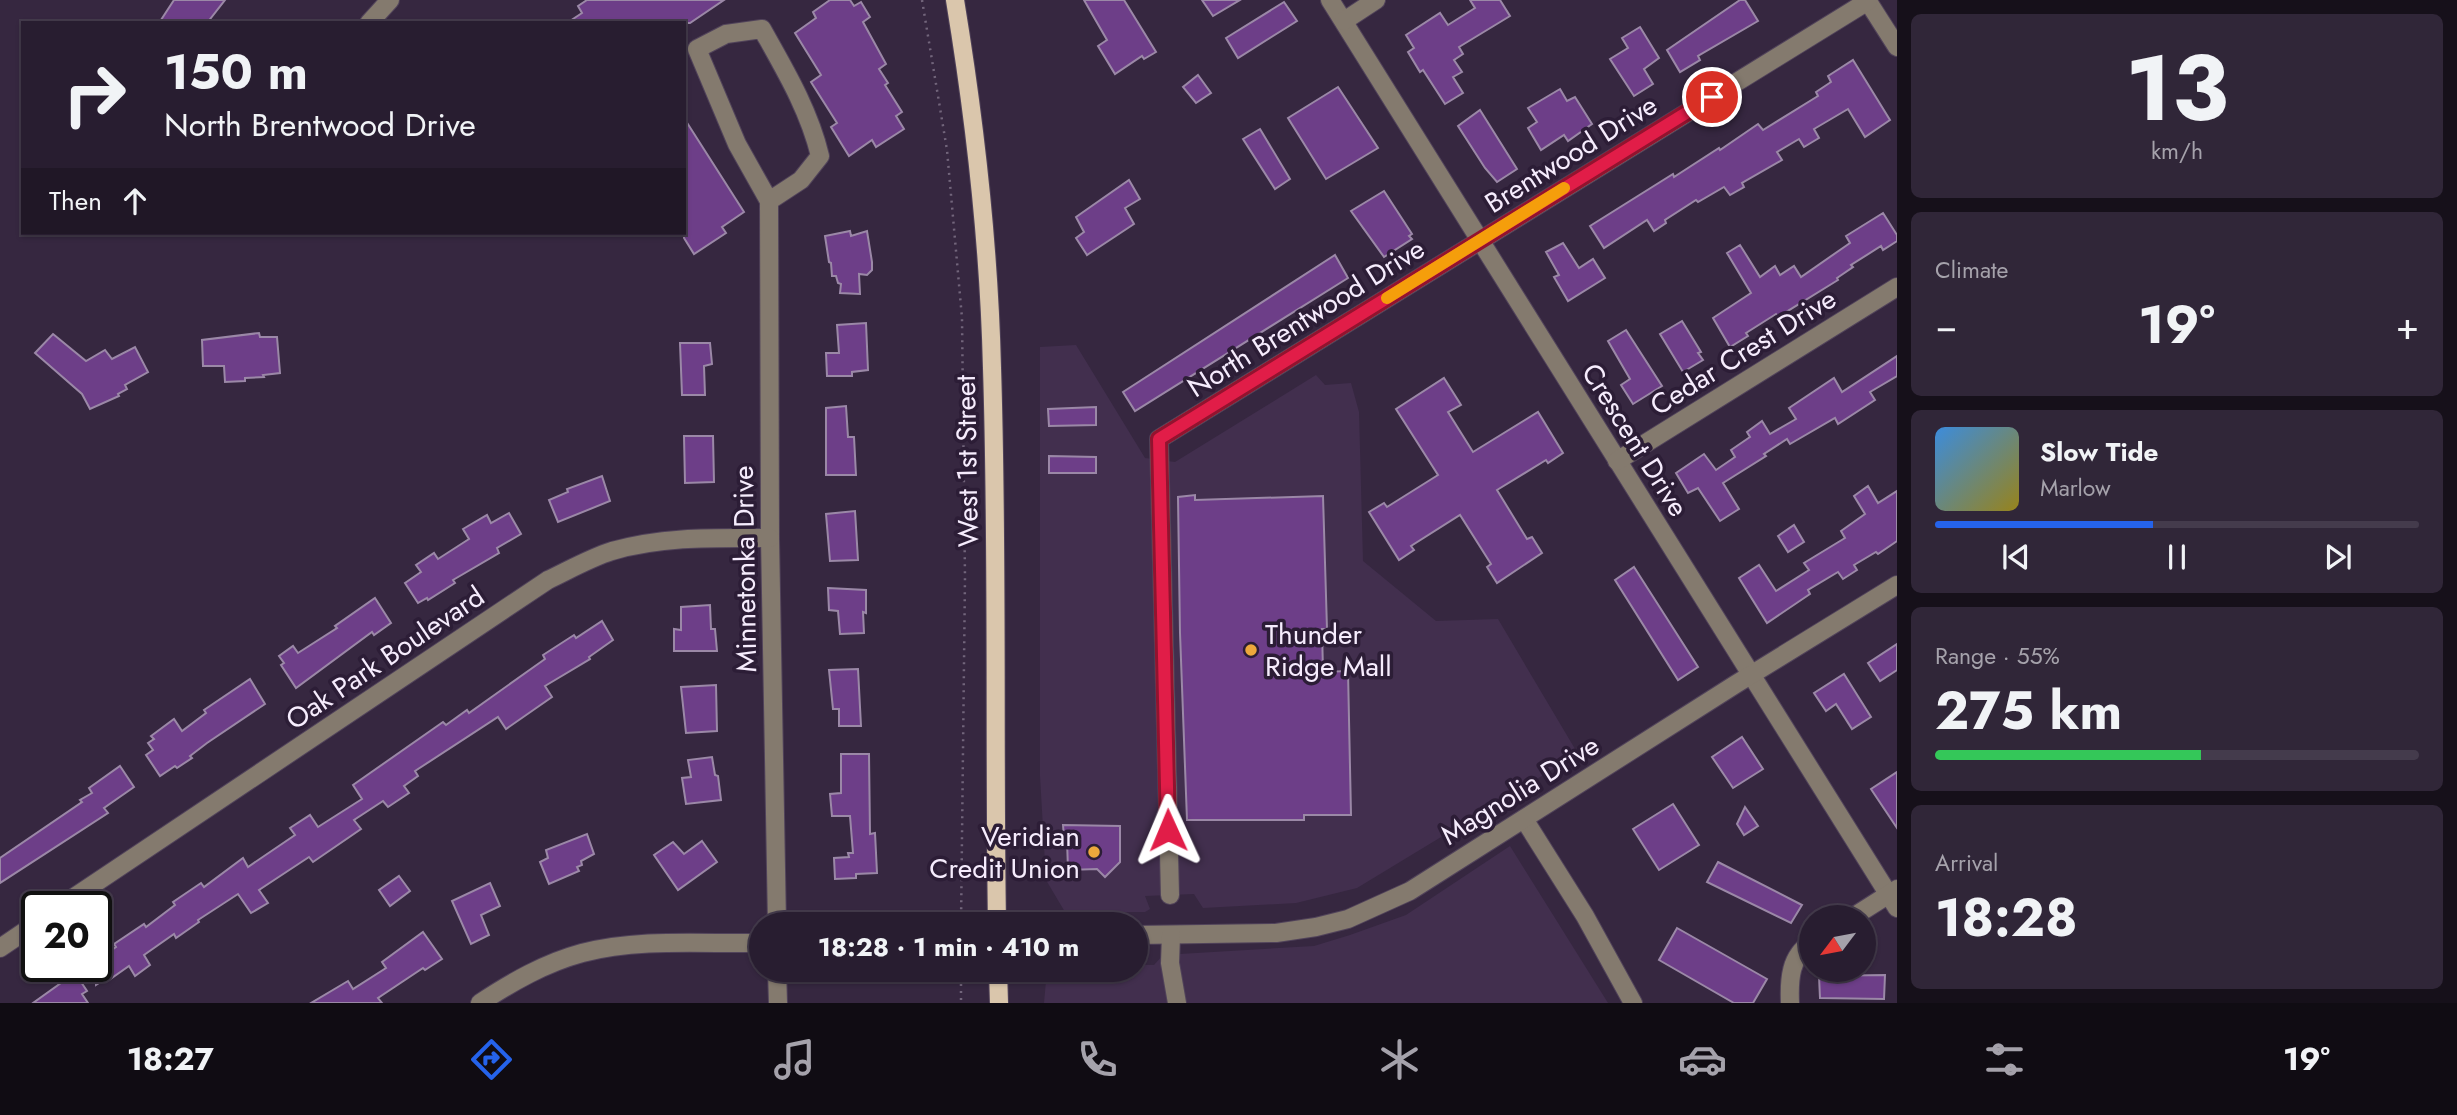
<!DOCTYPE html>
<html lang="en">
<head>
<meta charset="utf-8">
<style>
	body { margin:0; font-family:Jost,sans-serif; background:#302638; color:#f1f3f6; height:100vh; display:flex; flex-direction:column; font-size:26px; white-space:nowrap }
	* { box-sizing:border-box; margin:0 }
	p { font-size:23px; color:#a5a2ab }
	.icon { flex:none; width:38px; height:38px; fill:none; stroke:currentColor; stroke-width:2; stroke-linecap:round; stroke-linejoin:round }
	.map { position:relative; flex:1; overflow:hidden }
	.panel { display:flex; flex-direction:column; gap:14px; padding:14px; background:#16101a; width:560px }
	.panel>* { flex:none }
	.hud { position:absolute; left:21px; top:21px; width:665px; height:214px; border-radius:0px; box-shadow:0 2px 5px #0004,0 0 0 2px #443b4c; background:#281d30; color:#f1f3f6; overflow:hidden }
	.needle { width:46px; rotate:238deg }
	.fabs { position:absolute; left:1799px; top:905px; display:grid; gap:14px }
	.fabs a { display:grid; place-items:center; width:77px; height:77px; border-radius:50%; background:#281d30; box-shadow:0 2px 5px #0004,0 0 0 2px #443b4c; font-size:35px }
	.speed { position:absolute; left:21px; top:891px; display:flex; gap:14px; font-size:35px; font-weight:700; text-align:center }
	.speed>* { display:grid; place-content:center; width:91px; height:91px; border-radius:50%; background:#281d30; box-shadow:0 2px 5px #0004,0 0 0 2px #443b4c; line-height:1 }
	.speed .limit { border:4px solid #111; border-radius:10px; background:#fff; color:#111 }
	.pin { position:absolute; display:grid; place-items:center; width:60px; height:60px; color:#fff; margin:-30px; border:4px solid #fff; border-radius:50%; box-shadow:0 2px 7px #0007 }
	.me { position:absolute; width:77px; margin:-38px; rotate:359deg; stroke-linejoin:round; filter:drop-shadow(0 0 5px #0008) }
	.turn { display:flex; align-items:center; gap:24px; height:147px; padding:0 28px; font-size:32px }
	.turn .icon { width:91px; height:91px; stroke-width:2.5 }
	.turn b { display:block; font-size:49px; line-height:60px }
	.then { display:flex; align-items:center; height:66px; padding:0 28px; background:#0003; gap:14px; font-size:26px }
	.big { font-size:52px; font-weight:700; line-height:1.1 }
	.panel .tile { flex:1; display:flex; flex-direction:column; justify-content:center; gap:10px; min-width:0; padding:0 24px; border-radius:10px; background:#302638 }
	.panel .dial { align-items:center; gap:0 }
	.dial b { font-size:91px; line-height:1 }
	.song { display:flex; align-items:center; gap:21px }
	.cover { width:84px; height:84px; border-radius:10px; background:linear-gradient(135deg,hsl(210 70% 55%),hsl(50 70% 35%)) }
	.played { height:7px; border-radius:4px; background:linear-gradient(90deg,#2563eb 45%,#443b4c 45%) }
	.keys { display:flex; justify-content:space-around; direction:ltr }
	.heat { display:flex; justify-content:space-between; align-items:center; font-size:38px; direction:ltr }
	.charge { height:10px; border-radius:5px; background:linear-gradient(90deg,#34c759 55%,#443b4c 0) }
	.trip { position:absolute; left:749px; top:912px; width:399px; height:70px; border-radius:35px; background:#281d30; box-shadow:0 2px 5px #0004,0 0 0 2px #443b4c; font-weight:700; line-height:70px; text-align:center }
	.menu { display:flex; height:112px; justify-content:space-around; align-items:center; background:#100c13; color:#a5a2ab }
	.menu .icon { width:49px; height:49px }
	.menu .selected { color:#2563eb }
	.menu b { font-size:32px; color:#f1f3f6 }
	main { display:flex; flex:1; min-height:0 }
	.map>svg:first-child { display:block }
	.built { fill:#422f4e }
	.building { fill:#6d3e88; stroke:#9b88a7; stroke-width:2 }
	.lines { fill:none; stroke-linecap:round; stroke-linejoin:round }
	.minor-casing { stroke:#51435a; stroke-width:20 }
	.major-casing { stroke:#51435a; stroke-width:20 }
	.path { stroke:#72657b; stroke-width:2.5; stroke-dasharray:2 5; stroke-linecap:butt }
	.minor { stroke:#847a6e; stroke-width:18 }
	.major { stroke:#dac6ac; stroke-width:18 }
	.route-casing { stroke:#92132f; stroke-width:18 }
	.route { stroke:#e11d48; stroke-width:12 }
	.slow { stroke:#f59e0b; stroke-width:12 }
	.poi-dot { fill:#eda83c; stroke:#2c1d36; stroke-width:2.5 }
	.labels { text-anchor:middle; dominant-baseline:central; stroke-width:7; stroke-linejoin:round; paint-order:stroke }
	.street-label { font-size:28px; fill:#f6ecfd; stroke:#2c1d36 }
	.poi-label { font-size:28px; fill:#f6ecfd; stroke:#2c1d36; text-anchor:start }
</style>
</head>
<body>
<main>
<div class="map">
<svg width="1897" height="1003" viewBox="0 0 1897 1003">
	<rect width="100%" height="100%" fill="#362740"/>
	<g class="built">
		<path d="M 1076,345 L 1145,458 L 1175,462 L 1316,375 L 1325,385 L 1351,383 L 1359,412 L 1363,561 L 1436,621 L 1498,619 L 1578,754 L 1357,888 L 1296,903 L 1203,908 L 1194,894 L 1145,896 L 1150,909 L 1145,912 L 1065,912 L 1046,880 L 1040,776 L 1040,347 Z"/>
		<path d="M 1510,846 L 1608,1003 L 1044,1003 L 1047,970 L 1136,970 L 1136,965 L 1154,965 L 1163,955 L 1314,946 L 1350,935 L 1406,915 Z"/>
	</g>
	<g class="building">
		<path d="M 174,0 L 225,0 L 207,23 L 159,23 Z"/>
		<path d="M 587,0 L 724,0 L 690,23 L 567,23 L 582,13 L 578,6 Z"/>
		<path d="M 830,0 L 850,0 L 854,6 L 861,2 L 870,17 L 863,22 L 886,64 L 879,69 L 888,83 L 885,85 L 902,112 L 896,116 L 904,129 L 876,147 L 872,140 L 849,156 L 831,127 L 837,123 L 811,82 L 821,75 L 795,33 L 816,18 L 813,12 Z"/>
		<path d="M 1084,0 L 1124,0 L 1156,52 L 1144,59 L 1142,56 L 1115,74 L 1098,46 L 1107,40 Z"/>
		<path d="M 1202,0 L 1240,0 L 1213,16 Z"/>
		<path d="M 1470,0 L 1500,0 L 1510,16 L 1459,47 L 1463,54 L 1454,60 L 1462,72 L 1453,77 L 1463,93 L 1445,104 L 1423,70 L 1420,72 L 1408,52 L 1414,48 L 1406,35 L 1440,13 L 1448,25 L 1475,8 Z"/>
		<path d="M 1740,0 L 1745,0 L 1758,21 L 1698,56 L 1700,60 L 1680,72 L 1667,50 Z"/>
		<path d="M 1284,2 L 1297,21 L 1238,58 L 1226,38 Z"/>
		<path d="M 1640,27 L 1659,58 L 1644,69 L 1653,84 L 1634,96 L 1610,59 L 1628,48 L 1622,38 Z"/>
		<path d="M 1853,60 L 1890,120 L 1865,137 L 1848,109 L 1814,129 L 1819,138 L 1804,147 L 1799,139 L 1777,152 L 1782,160 L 1742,183 L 1744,187 L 1730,195 L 1724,187 L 1698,202 L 1696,200 L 1665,220 L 1666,223 L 1654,231 L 1647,220 L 1604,248 L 1590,226 L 1673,174 L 1674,177 L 1719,148 L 1720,150 L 1758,124 L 1763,130 L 1818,96 L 1816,92 L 1831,82 L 1828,76 Z"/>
		<path d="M 1198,75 L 1211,93 L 1196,103 L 1183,87 Z"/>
		<path d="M 1338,87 L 1378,148 L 1326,179 L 1288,118 Z"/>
		<path d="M 1560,89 L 1567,101 L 1575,97 L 1592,124 L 1568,141 L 1564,135 L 1541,150 L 1528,128 L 1537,122 L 1528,108 Z"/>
		<path d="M 1480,110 L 1517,169 L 1497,182 L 1485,168 L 1458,126 Z"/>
		<path d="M 684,118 L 744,212 L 722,227 L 726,233 L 694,254 L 684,238 Z"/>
		<path d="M 1260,129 L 1290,179 L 1275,189 L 1243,139 Z"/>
		<path d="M 1129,180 L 1140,199 L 1125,208 L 1134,224 L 1087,255 L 1076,238 L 1084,232 L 1076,217 Z"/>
		<path d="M 1384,191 L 1412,234 L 1409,236 L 1412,239 L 1384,257 L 1351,211 Z"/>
		<path d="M 1883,213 L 1897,235 L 1897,241 L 1883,250 L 1881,246 L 1851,265 L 1853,267 L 1837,278 L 1838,280 L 1778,317 L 1776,314 L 1746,333 L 1748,336 L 1730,347 L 1713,318 L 1751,293 L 1727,253 L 1740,245 L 1760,277 L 1775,266 L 1780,275 L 1794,266 L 1801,277 L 1850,243 L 1846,236 Z"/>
		<path d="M 850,231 L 851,236 L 867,231 L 872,262 L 872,270 L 867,275 L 859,274 L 860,294 L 840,293 L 841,284 L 838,283 L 836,276 L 832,276 L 831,263 L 829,262 L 825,236 Z"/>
		<path d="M 1563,243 L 1579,268 L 1593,259 L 1605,278 L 1568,301 L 1554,277 L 1559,275 L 1546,252 Z"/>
		<path d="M 1335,255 L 1348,278 L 1135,411 L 1123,392 Z"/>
		<path d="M 1682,321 L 1701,352 L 1698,353 L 1703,360 L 1683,372 L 1660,334 Z"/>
		<path d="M 866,323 L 868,370 L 852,372 L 852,376 L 827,376 L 826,353 L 839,353 L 837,325 Z"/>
		<path d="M 1626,330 L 1662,386 L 1633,404 L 1621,385 L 1630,379 L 1608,341 Z"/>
		<path d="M 259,333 L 260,337 L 277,337 L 280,373 L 263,375 L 264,377 L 245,378 L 245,381 L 225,382 L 224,366 L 203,366 L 202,340 Z"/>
		<path d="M 53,334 L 86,361 L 105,350 L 112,359 L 135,347 L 148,372 L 125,385 L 127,389 L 118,394 L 119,396 L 90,409 L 82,394 L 35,353 Z"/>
		<path d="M 680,343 L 710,343 L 712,364 L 704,366 L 705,395 L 682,395 Z"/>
		<path d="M 1897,356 L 1897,376 L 1870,392 L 1875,400 L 1838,424 L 1835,418 L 1790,444 L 1787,439 L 1764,454 L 1766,456 L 1723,483 L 1739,509 L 1720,521 L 1698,488 L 1688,493 L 1676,473 L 1704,454 L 1716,470 L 1735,457 L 1731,450 L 1750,437 L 1747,432 L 1762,421 L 1770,434 L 1796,419 L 1789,408 L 1834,378 L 1842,392 Z"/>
		<path d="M 1444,378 L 1461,405 L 1448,412 L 1473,452 L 1538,412 L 1563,453 L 1548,463 L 1546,460 L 1497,490 L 1527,539 L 1532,537 L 1542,553 L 1497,583 L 1487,567 L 1491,564 L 1460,515 L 1411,546 L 1414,550 L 1399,560 L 1369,512 L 1384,503 L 1387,507 L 1438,475 L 1396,409 Z"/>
		<path d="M 846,406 L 848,437 L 854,437 L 856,475 L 826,475 L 826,408 Z"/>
		<path d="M 1096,407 L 1096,425 L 1049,426 L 1048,409 Z"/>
		<path d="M 684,436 L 713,436 L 714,482 L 685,483 Z"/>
		<path d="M 1049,456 L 1096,457 L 1096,473 L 1049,473 Z"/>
		<path d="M 602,476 L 610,501 L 558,522 L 549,500 L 568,492 L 567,489 Z"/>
		<path d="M 1868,486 L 1878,503 L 1897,491 L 1897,541 L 1878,554 L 1876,552 L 1854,565 L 1857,570 L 1843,579 L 1838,572 L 1808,590 L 1810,594 L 1767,623 L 1739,578 L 1759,565 L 1776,591 L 1809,570 L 1804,563 L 1845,538 L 1841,531 L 1865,514 L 1854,496 Z"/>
		<path d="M 1195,495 L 1195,500 L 1323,496 L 1327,629 L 1322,629 L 1323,672 L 1348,671 L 1351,815 L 1304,815 L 1304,820 L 1187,820 L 1180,633 L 1178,497 Z"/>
		<path d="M 855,511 L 858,560 L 830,561 L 826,514 Z"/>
		<path d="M 509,513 L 521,534 L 497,548 L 499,553 L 453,580 L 455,583 L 428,600 L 427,598 L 418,603 L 405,583 L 421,572 L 416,565 L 434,553 L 438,559 L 469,539 L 463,529 L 487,515 L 491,523 Z"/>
		<path d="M 1794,525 L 1804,542 L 1788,552 L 1778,536 Z"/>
		<path d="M 1634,567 L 1698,667 L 1678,680 L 1615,580 Z"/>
		<path d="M 828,588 L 866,590 L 866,613 L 863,612 L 864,633 L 840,634 L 838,611 L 829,610 Z"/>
		<path d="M 375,598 L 391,623 L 374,635 L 372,632 L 296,688 L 281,665 L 284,663 L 279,656 L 293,646 L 298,653 L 337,628 L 335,626 Z"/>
		<path d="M 710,605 L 711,629 L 715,629 L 717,651 L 674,651 L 674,629 L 681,630 L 681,607 Z"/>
		<path d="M 602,621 L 613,640 L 589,657 L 590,659 L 545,686 L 552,697 L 506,729 L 498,717 L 415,771 L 418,776 L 404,786 L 409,793 L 388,807 L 383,801 L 354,820 L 361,829 L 313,862 L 309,857 L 259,890 L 268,903 L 251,913 L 238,894 L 198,920 L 199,922 L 176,938 L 174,934 L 144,955 L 150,965 L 135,976 L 129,966 L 109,980 L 107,978 L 96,985 L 96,961 L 116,947 L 114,944 L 144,924 L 146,927 L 175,905 L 173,902 L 201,883 L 204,887 L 243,858 L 248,867 L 295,835 L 290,828 L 310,815 L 318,827 L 362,799 L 353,785 L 443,722 L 446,725 L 467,710 L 469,713 L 545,659 L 543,655 L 574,635 L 576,638 Z"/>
		<path d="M 1897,644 L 1897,670 L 1880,681 L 1868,663 Z"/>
		<path d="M 858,669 L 861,726 L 839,726 L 839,709 L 833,709 L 829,670 Z"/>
		<path d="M 1844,674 L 1871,717 L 1852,729 L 1836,704 L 1826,711 L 1814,693 Z"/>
		<path d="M 250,679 L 265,704 L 207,743 L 190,756 L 192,758 L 177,768 L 175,766 L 160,776 L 146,755 L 153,750 L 148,743 L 154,739 L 151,736 L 174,719 L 182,731 L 206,713 L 204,710 Z"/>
		<path d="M 716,685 L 717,731 L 686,733 L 681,687 Z"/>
		<path d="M 1742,737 L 1763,769 L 1733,788 L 1712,757 Z"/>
		<path d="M 841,754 L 869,754 L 870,834 L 875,833 L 877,873 L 856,874 L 856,878 L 835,879 L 834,858 L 849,857 L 848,853 L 853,853 L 850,816 L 832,816 L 830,794 L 841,793 Z"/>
		<path d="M 712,757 L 715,775 L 718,776 L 721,800 L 686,804 L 682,778 L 691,777 L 688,760 Z"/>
		<path d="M 120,766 L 134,787 L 104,808 L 108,813 L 0,883 L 0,858 L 82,802 L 80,800 L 92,793 L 89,788 Z"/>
		<path d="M 1897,772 L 1897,828 L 1871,789 Z"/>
		<path d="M 1673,804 L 1699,845 L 1659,870 L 1633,829 Z"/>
		<path d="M 1745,807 L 1758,826 L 1744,835 L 1737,824 Z"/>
		<path d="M 1063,825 L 1120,826 L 1120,862 L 1105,877 L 1097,869 L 1068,870 L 1067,840 L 1064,837 Z"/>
		<path d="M 587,834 L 594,854 L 581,861 L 582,865 L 577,867 L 579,871 L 549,884 L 540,862 L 548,858 L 546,850 Z"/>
		<path d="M 702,841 L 717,862 L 678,890 L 654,855 L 673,842 L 684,854 Z"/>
		<path d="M 1718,862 L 1802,905 L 1791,923 L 1707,882 Z"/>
		<path d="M 399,876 L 410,891 L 390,906 L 379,890 Z"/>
		<path d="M 490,883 L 500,906 L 481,915 L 489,935 L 471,944 L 452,901 Z"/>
		<path d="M 1677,928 L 1767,979 L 1753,1003 L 1734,1003 L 1659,960 Z"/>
		<path d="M 423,932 L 442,959 L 425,970 L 423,968 L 378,998 L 382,1003 L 311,1003 L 348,981 L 353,989 L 386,968 L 382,962 Z"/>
		<path d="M 75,973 L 87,991 L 82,994 L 88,1003 L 33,1003 Z"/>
		<path d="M 1885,975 L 1884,999 L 1820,998 L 1819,976 Z"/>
	</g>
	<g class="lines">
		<defs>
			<g id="minor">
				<path d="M 1330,0 L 1897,908"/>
				<path d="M 1867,0 L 1897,47"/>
				<path d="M 1344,21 L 1376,0"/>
				<path d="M 369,23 L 390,0"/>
				<path d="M 769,201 L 801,180 L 820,156 C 809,110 785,70 762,29 L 726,34 L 697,49 L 737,144 L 769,201 L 770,538 L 777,924"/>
				<path d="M 1617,461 L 1897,287"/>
				<path d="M 1524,819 L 1585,916 L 1633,1003"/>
				<path d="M 1170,895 L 1159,439 L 1868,1"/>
				<path d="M 61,906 L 548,580 C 569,570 590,558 612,551 C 664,536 717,538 770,538"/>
				<path d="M 1853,917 L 1897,889"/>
				<path d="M 1136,935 L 1276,933 L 1316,927 L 1348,919 L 1410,891 L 1736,684 L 1897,585"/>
				<path d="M 1171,935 L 1170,963 L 1177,1003"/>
				<path d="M 0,948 L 37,923"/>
				<path d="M 777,970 L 778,1003"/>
				<path d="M 480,1003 C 512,982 545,963 582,953 C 639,938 703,944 761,943"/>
				<path d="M 1790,1003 C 1789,980 1790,956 1811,943"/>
			</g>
			<g id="major">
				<path d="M 955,0 C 975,121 989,245 992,368 C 998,553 994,739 997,924"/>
				<path d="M 998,970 L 999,1003"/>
			</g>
		</defs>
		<use href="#minor" class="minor-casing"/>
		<use href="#major" class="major-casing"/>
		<g class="path">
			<path d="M 922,0 L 947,150 L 962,318 L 965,577 L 961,924"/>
			<path d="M 961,970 L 961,1003"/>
		</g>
		<use href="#minor" class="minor"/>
		<use href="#major" class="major"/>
	</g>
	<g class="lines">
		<defs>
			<path id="route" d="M 1168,830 L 1159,439 L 1712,97"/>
		</defs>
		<use href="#route" class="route-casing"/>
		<use href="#route" class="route"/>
		<path class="slow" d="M 1387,298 L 1564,188"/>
	</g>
	<g class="poi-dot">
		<circle cx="1251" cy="650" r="7"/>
		<circle cx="1094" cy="852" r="7"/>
	</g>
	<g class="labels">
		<g class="street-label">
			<text transform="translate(1571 154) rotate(-32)">Brentwood Drive</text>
			<text transform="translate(1306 318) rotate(-32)">North Brentwood Drive</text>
			<text transform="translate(1743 352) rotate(-32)">Cedar Crest Drive</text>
			<text transform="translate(1635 440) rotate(58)">Crescent Drive</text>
			<text transform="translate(967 461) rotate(-91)">West 1st Street</text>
			<text transform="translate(745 569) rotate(-91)">Minnetonka Drive</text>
			<text transform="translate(385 658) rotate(-34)">Oak Park Boulevard</text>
			<text transform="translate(1520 790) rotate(-32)">Magnolia Drive</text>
		</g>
		<g class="poi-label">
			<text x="1265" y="634">Thunder<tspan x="1265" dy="32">Ridge Mall</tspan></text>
			<text x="1080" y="836" text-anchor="end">Veridian<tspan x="1080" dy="32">Credit Union</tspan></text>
		</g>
	</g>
</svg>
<div class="fabs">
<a><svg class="needle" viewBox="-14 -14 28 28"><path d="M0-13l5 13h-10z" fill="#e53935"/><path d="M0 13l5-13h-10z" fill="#a5a2ab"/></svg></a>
</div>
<div class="speed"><div class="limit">20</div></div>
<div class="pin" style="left:1712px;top:97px;background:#d93025"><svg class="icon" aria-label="arrive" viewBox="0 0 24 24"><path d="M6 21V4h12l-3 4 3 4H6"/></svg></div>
<svg class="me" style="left:1168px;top:830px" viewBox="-20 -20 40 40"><path d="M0-17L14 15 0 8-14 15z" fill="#e11d48" stroke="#fff" stroke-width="4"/></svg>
<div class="trip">18:28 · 1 min · 410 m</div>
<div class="hud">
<div class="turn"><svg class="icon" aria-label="right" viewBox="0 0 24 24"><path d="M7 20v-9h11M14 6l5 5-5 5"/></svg><div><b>150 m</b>North Brentwood Drive</div></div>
<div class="then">Then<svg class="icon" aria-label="ahead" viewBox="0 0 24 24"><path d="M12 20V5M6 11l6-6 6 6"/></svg></div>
</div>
</div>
<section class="panel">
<div class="tile dial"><b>13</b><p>km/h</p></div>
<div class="tile"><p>Climate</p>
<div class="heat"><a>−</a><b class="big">19°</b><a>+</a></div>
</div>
<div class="tile">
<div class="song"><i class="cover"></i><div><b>Slow Tide</b><p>Marlow</p></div></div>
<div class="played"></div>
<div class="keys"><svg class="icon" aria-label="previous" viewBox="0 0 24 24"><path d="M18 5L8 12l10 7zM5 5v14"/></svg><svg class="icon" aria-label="pause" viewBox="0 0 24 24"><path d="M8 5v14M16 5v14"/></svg><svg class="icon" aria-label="next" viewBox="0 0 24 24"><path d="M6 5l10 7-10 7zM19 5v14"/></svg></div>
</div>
<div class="tile"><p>Range · 55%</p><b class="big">275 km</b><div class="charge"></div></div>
<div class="tile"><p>Arrival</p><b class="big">18:28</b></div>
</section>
</main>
<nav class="menu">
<b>18:27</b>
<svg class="icon selected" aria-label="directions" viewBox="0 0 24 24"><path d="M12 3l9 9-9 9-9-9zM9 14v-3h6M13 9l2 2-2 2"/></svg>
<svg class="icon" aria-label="music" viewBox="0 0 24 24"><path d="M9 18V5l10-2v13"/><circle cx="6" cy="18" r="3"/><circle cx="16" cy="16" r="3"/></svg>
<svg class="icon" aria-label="phone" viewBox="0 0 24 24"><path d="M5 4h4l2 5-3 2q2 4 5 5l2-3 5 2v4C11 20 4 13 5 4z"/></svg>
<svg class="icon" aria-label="climate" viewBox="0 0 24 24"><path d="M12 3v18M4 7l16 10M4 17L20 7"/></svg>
<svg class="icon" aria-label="car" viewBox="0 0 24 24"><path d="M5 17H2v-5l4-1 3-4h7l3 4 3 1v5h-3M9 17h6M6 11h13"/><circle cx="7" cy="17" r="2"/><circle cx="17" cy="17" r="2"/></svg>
<svg class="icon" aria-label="filters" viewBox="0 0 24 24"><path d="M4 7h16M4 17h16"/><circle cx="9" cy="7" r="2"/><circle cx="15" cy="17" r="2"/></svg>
<b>19°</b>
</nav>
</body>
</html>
